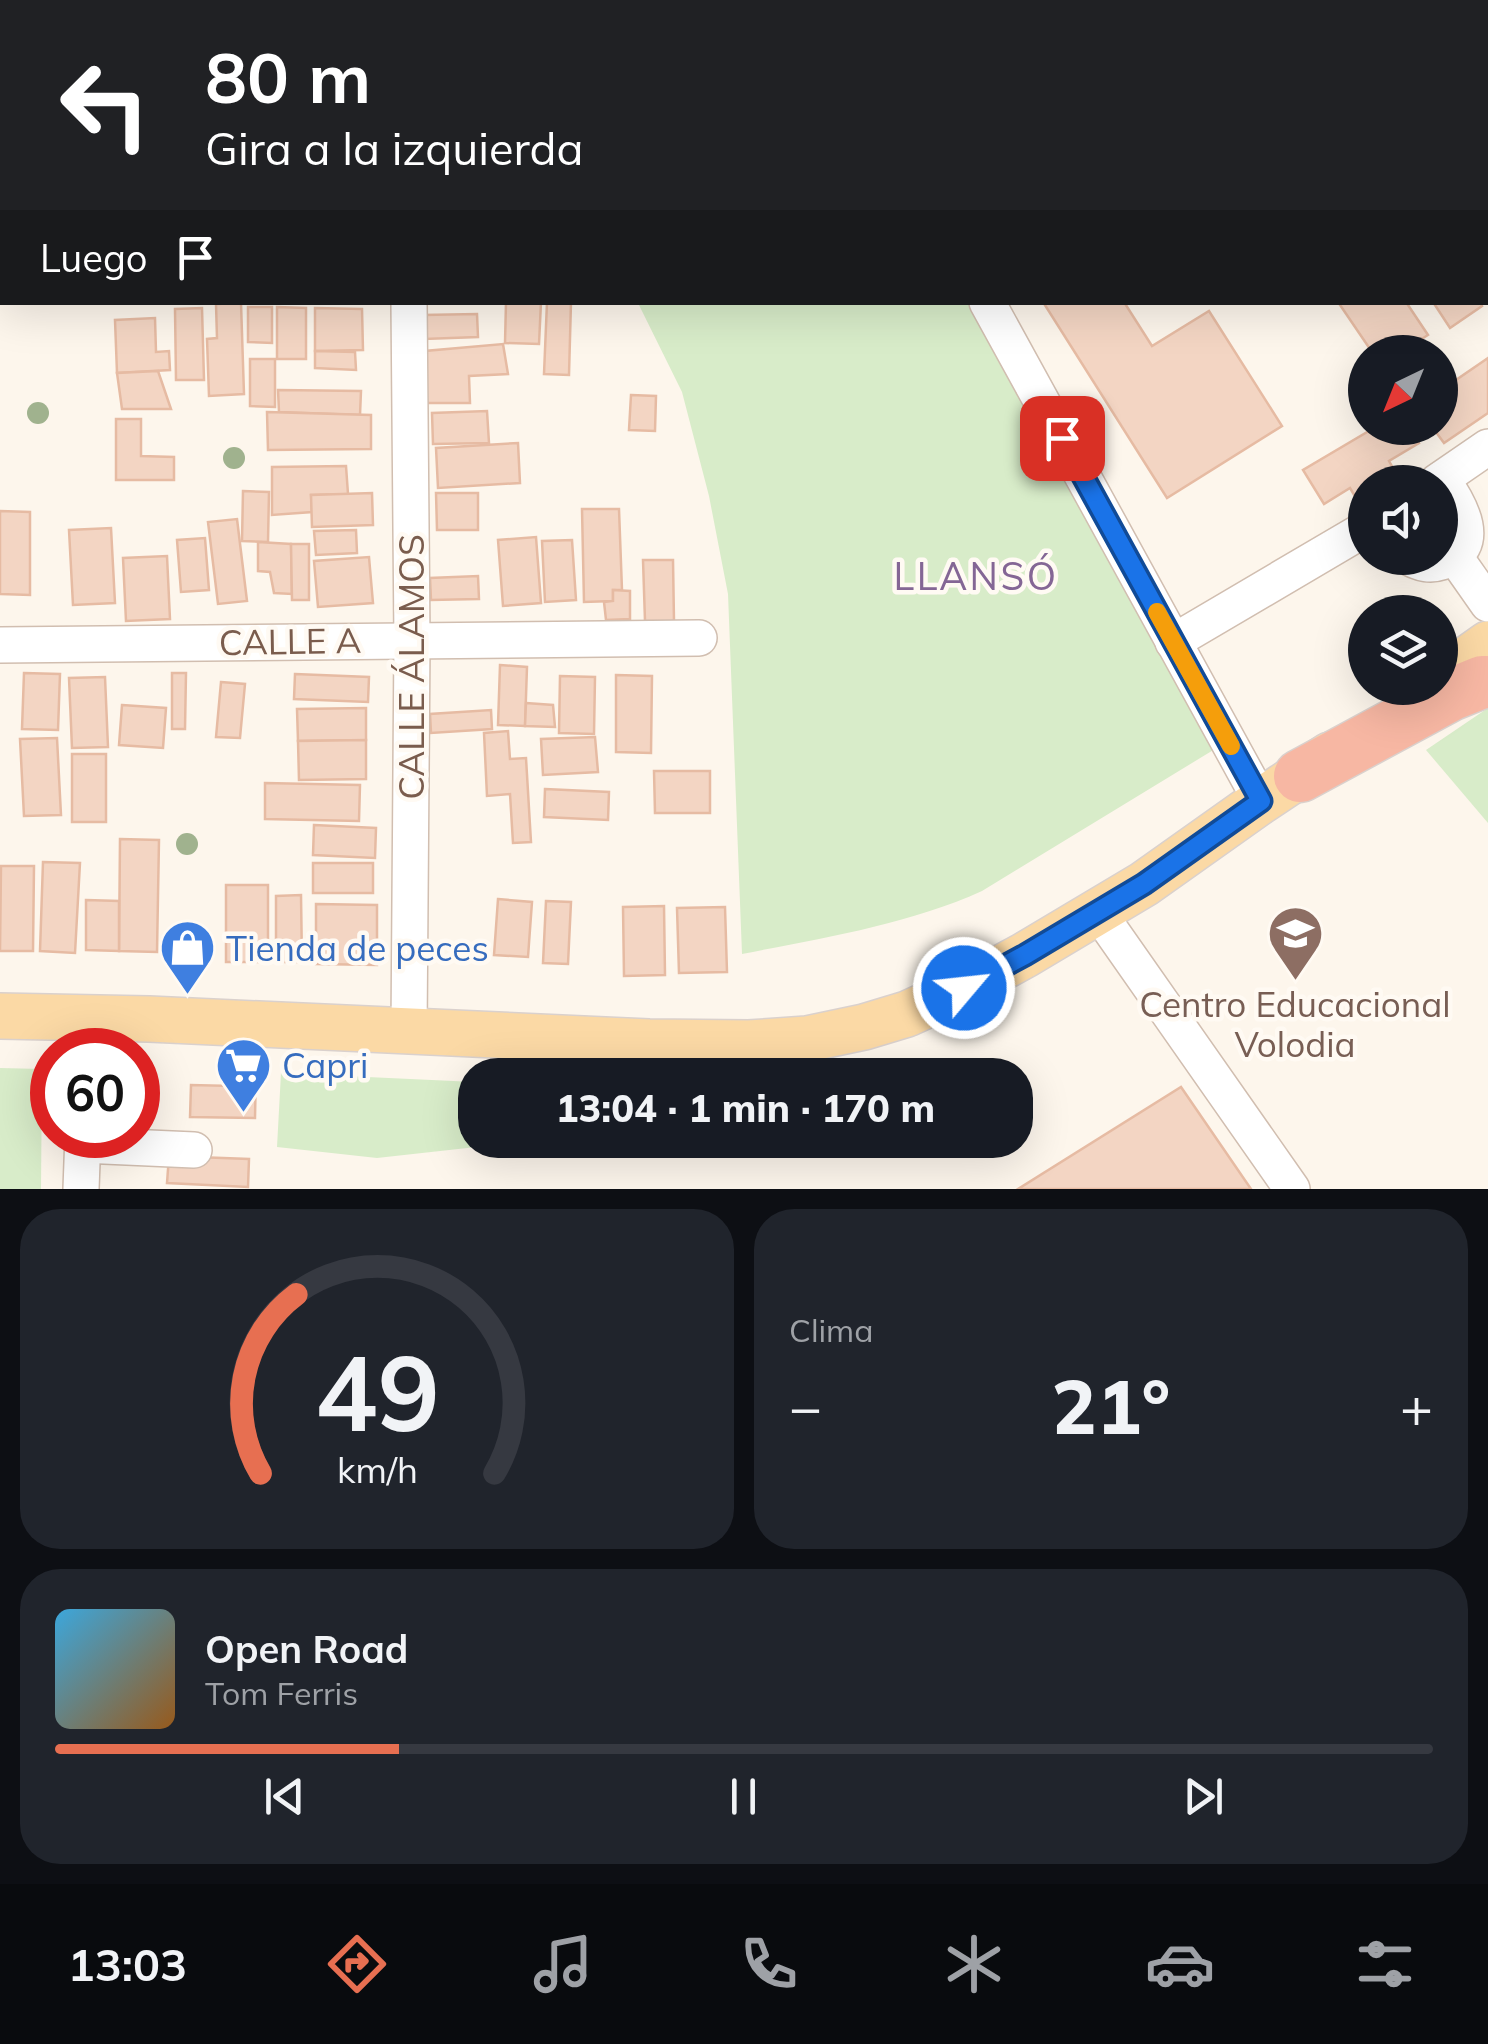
<!DOCTYPE html>
<html lang="es">
<head>
<meta charset="utf-8">
<style>
	body { margin:0; font-family:Mulish,sans-serif; background:#20242c; color:#f1f3f6; height:100vh; display:flex; flex-direction:column; font-size:38px; white-space:nowrap }
	* { box-sizing:border-box; margin:0 }
	p { font-size:32px; color:#9ea1a6 }
	.icon { flex:none; width:55px; height:55px; fill:none; stroke:currentColor; stroke-width:2; stroke-linecap:round; stroke-linejoin:round }
	.map { position:relative; height:1189px; overflow:hidden }
	.side { display:flex; flex-direction:column; gap:20px; padding:20px; background:#0d0f14; flex:1 }
	.side>* { flex:none }
	.hud { position:absolute; left:0px; top:0px; width:1490px; height:305px; box-shadow:0 10px 40px #0002; background:#202124; color:#fff; overflow:hidden }
	.needle { width:65px; rotate:223deg }
	.tools { position:absolute; left:1348px; top:335px; display:grid; gap:20px }
	.tools a { display:grid; place-items:center; width:110px; height:110px; border-radius:50%; background:#171b24; box-shadow:0 10px 40px #0002; font-size:50px }
	.speed { position:absolute; left:30px; top:1028px; display:flex; gap:20px; font-size:50px; font-weight:700; text-align:center }
	.speed>* { display:grid; place-content:center; width:130px; height:130px; border-radius:50%; background:#171b24; box-shadow:0 10px 40px #0002; line-height:1 }
	.speed .limit { border:15px solid #d22; background:#fff; color:#111 }
	.pin { position:absolute; display:grid; place-items:center; width:85px; height:85px; color:#fff; margin:-42px; border-radius:20px; box-shadow:0 5px 15px #0006 }
	.me { position:absolute; width:110px; margin:-55px; rotate:62deg; stroke-linejoin:round; filter:drop-shadow(0 0 8px #0008) }
	.turn { display:flex; align-items:center; gap:35px; height:210px; padding:0 40px; font-size:45px }
	.turn .icon { width:130px; height:130px; stroke-width:2.5 }
	.turn b { display:block; font-size:70px; line-height:85px }
	.then { display:flex; align-items:center; height:95px; padding:0 40px; background:#0003; gap:20px; font-size:38px }
	.big { font-size:75px; font-weight:800; line-height:1.1 }
	.side .card { flex:1; display:flex; flex-direction:column; justify-content:center; gap:15px; min-width:0; padding:0 35px; border-radius:40px; background:#20242c }
	.side .dial { align-items:center; gap:0 }
	.dial svg { height:260px; overflow:visible; fill:none; stroke:#363941; stroke-width:7; stroke-linecap:round; text-anchor:middle }
	.dial text { fill:#f1f3f6; stroke:none }
	.song { display:flex; align-items:center; gap:30px }
	.cover { width:120px; height:120px; border-radius:15px; background:linear-gradient(135deg,hsl(200 70% 55%),hsl(30 70% 35%)) }
	.played { height:10px; border-radius:5px; background:linear-gradient(90deg,#e76f51 25%,#363941 25%) }
	.keys { display:flex; justify-content:space-around; direction:ltr }
	.heat { display:flex; justify-content:space-between; align-items:center; font-size:55px; direction:ltr }
	.side .tiles { flex:1; display:grid; gap:20px; grid-template-columns:1fr 1fr }
	.card:last-child { grid-column:span 2 }
	.trip { position:absolute; left:458px; top:1058px; width:575px; height:100px; border-radius:40px; background:#171b24; box-shadow:0 10px 40px #0002; font-weight:800; line-height:100px; text-align:center }
	.dock { display:flex; height:160px; justify-content:space-around; align-items:center; background:#090b0e; color:#9ea1a6 }
	.dock .icon { width:70px; height:70px }
	.dock .selected { color:#e76f51 }
	.dock b { font-size:45px; color:#f1f3f6 }
	.map>svg:first-child { display:block }
	.green { fill:#d8ecc9 }
	.building { fill:#f3d5c3; stroke:#e6bba3; stroke-width:2.5 }
	.lines { fill:none; stroke-linecap:round; stroke-linejoin:round }
	.minor-casing { stroke:#d1beb0; stroke-width:38 }
	.major-casing { stroke:#dad1cd; stroke-width:48 }
	.highway-casing { stroke:#dad1cd; stroke-width:55 }
	.minor { stroke:#fff; stroke-width:35 }
	.major { stroke:#fbd9a5; stroke-width:45 }
	.highway { stroke:#f7b7a3; stroke-width:52 }
	.tree { fill:#a0b28e }
	.route-casing { stroke:#114b97; stroke-width:25 }
	.route { stroke:#1a73e8; stroke-width:18 }
	.slow { stroke:#f59e0b; stroke-width:18 }
	.labels { text-anchor:middle; dominant-baseline:central; stroke-width:9; stroke-linejoin:round; paint-order:stroke }
	.street-label { font-size:35px; fill:#7a5c4d; stroke:#fffaf3 }
	.shop-label { font-size:35px; fill:#366cbe; stroke:#fffaf3; text-anchor:start }
	.education-label { font-size:35px; fill:#785e54; stroke:#fffaf3 }
	.neighbourhood-label { font-size:38px; letter-spacing:2.5px; fill:#846695; stroke:#fffaf3 }
</style>
</head>
<body>
<div class="map">
<svg width="1488" height="1189" viewBox="0 0 1488 1189">
	<rect width="100%" height="100%" fill="#fdf6ec"/>
	<g class="green">
		<path d="M 638,303 L 975,303 L 1215,749 L 982,891 C 907,925 822,938 742,954 L 728,594 L 709,496 L 682,392 Z"/>
		<path d="M 1488,708 L 1488,823 L 1426,750 Z"/>
		<path d="M 0,1068 L 42,1069 L 41,1189 L 0,1189 Z"/>
		<path d="M 281,1073 L 475,1082 L 475,1140 L 539,1140 L 377,1158 L 277,1147 Z"/>
	</g>
	<g class="building">
		<rect x="433" y="0" width="65" height="2"/>
		<rect x="0" y="163" width="2" height="80"/>
		<path d="M 506,302 L 541,302 L 539,344 L 505,343 Z"/>
		<path d="M 547,302 L 571,302 L 569,375 L 544,374 Z"/>
		<path d="M 1043,302 L 1124,302 L 1152,346 L 1209,311 L 1282,426 L 1167,498 Z"/>
		<path d="M 1338,302 L 1406,302 L 1428,335 L 1401,352 L 1372,352 Z"/>
		<path d="M 1433,302 L 1480,302 L 1482,306 L 1450,328 Z"/>
		<path d="M 241,303 L 244,394 L 209,396 L 207,339 L 217,338 L 216,304 Z"/>
		<path d="M 248,307 L 272,307 L 272,343 L 248,342 Z"/>
		<path d="M 277,307 L 306,308 L 306,359 L 277,359 Z"/>
		<path d="M 202,308 L 204,380 L 176,380 L 175,309 Z"/>
		<path d="M 315,308 L 362,309 L 363,350 L 315,351 Z"/>
		<path d="M 477,314 L 478,337 L 424,339 L 423,315 Z"/>
		<path d="M 155,318 L 156,352 L 169,351 L 170,370 L 117,373 L 115,320 Z"/>
		<path d="M 503,344 L 508,374 L 469,376 L 470,403 L 425,403 L 425,351 Z"/>
		<path d="M 315,351 L 355,352 L 356,370 L 315,368 Z"/>
		<path d="M 1488,358 L 1488,413 L 1444,443 L 1433,428 L 1440,428 L 1440,391 Z"/>
		<path d="M 250,359 L 275,359 L 275,407 L 250,406 Z"/>
		<path d="M 158,371 L 171,409 L 122,409 L 117,373 Z"/>
		<path d="M 278,390 L 361,391 L 360,415 L 279,412 Z"/>
		<path d="M 631,395 L 656,396 L 655,431 L 629,430 Z"/>
		<path d="M 487,411 L 489,443 L 433,444 L 432,413 Z"/>
		<path d="M 267,412 L 371,415 L 371,449 L 268,450 Z"/>
		<path d="M 116,419 L 141,419 L 141,456 L 174,457 L 174,480 L 116,480 Z"/>
		<path d="M 1374,428 L 1410,428 L 1419,443 L 1389,461 L 1401,482 L 1365,482 L 1365,506 L 1362,508 L 1350,488 L 1324,504 L 1303,470 Z"/>
		<path d="M 518,443 L 520,483 L 438,488 L 436,448 Z"/>
		<path d="M 346,466 L 348,494 L 311,495 L 312,512 L 272,515 L 272,467 Z"/>
		<path d="M 243,491 L 269,492 L 268,542 L 242,541 Z"/>
		<path d="M 372,493 L 373,525 L 312,527 L 311,495 Z"/>
		<path d="M 436,493 L 478,493 L 478,530 L 437,530 Z"/>
		<path d="M 582,509 L 619,509 L 622,590 L 613,590 L 613,601 L 584,602 Z"/>
		<path d="M 0,511 L 30,512 L 30,595 L 0,594 Z"/>
		<path d="M 237,519 L 247,601 L 218,604 L 208,522 Z"/>
		<path d="M 111,528 L 115,603 L 73,605 L 69,530 Z"/>
		<path d="M 356,530 L 357,553 L 316,555 L 314,531 Z"/>
		<path d="M 536,537 L 541,603 L 503,606 L 498,540 Z"/>
		<path d="M 205,538 L 209,590 L 181,592 L 177,540 Z"/>
		<path d="M 572,540 L 576,600 L 545,602 L 542,541 Z"/>
		<path d="M 258,542 L 291,544 L 292,594 L 274,593 L 270,572 L 258,571 Z"/>
		<path d="M 291,544 L 309,544 L 309,600 L 292,600 Z"/>
		<path d="M 167,556 L 170,619 L 126,621 L 123,558 Z"/>
		<path d="M 369,557 L 373,603 L 318,607 L 314,561 Z"/>
		<path d="M 643,560 L 673,560 L 674,621 L 645,621 Z"/>
		<path d="M 478,576 L 479,599 L 431,600 L 430,578 Z"/>
		<path d="M 613,590 L 630,591 L 630,619 L 606,620 L 604,602 L 613,601 Z"/>
		<path d="M 500,665 L 527,667 L 525,726 L 498,725 Z"/>
		<path d="M 24,673 L 60,674 L 58,730 L 22,729 Z"/>
		<path d="M 172,673 L 186,673 L 185,729 L 172,729 Z"/>
		<path d="M 295,674 L 369,677 L 368,702 L 294,699 Z"/>
		<path d="M 616,675 L 652,676 L 651,753 L 616,752 Z"/>
		<path d="M 560,676 L 595,677 L 594,734 L 559,733 Z"/>
		<path d="M 105,677 L 108,747 L 72,748 L 69,678 Z"/>
		<path d="M 221,682 L 245,684 L 240,738 L 216,737 Z"/>
		<path d="M 526,703 L 553,705 L 555,727 L 525,726 Z"/>
		<path d="M 122,705 L 166,708 L 163,748 L 119,745 Z"/>
		<path d="M 366,708 L 366,740 L 298,741 L 297,709 Z"/>
		<path d="M 491,710 L 492,729 L 431,733 L 430,714 Z"/>
		<path d="M 508,731 L 510,759 L 526,758 L 531,842 L 513,843 L 510,794 L 487,796 L 484,733 Z"/>
		<path d="M 595,737 L 598,772 L 543,775 L 541,739 Z"/>
		<path d="M 57,738 L 61,815 L 24,816 L 20,739 Z"/>
		<path d="M 366,740 L 366,779 L 299,780 L 298,741 Z"/>
		<rect x="72" y="754" width="34" height="68"/>
		<path d="M 654,771 L 710,771 L 710,813 L 655,813 Z"/>
		<path d="M 265,783 L 360,785 L 359,821 L 265,819 Z"/>
		<path d="M 545,789 L 609,792 L 608,820 L 544,817 Z"/>
		<path d="M 314,825 L 376,828 L 375,858 L 313,855 Z"/>
		<path d="M 120,839 L 159,840 L 157,952 L 119,951 Z"/>
		<path d="M 43,862 L 80,863 L 75,953 L 40,951 Z"/>
		<rect x="313" y="863" width="60" height="30"/>
		<path d="M 1,866 L 34,866 L 33,951 L 0,951 Z"/>
		<rect x="226" y="885" width="42" height="77"/>
		<path d="M 301,895 L 302,962 L 276,962 L 276,896 Z"/>
		<path d="M 498,899 L 532,902 L 528,957 L 494,955 Z"/>
		<path d="M 86,900 L 119,901 L 119,951 L 86,950 Z"/>
		<path d="M 546,901 L 571,902 L 568,964 L 543,963 Z"/>
		<path d="M 316,904 L 377,905 L 377,965 L 316,964 Z"/>
		<path d="M 664,906 L 665,975 L 624,976 L 623,907 Z"/>
		<path d="M 725,907 L 727,972 L 679,973 L 677,908 Z"/>
		<path d="M 233,1068 L 256,1069 L 255,1118 L 190,1117 L 191,1085 L 233,1086 Z"/>
		<path d="M 1181,1087 L 1251,1189 L 1018,1189 Z"/>
		<path d="M 169,1156 L 249,1159 L 248,1187 L 167,1183 Z"/>
	</g>
	<g class="lines">
		<defs>
			<g id="minor">
				<path d="M 1344,0 L 1346,2"/>
				<path d="M 409,2 L 409,0"/>
				<path d="M 1173,2 L 1177,0"/>
				<path d="M 1488,258 L 1488,259"/>
				<path d="M 0,278 L 2,278"/>
				<path d="M 409,302 L 412,640 L 409,1032"/>
				<path d="M 987,302 L 1261,801"/>
				<path d="M 1437,482 L 1488,447"/>
				<path d="M 1455,557 L 1488,604"/>
				<path d="M 1410,558 C 1421,564 1430,566 1442,562 C 1485,547 1460,505 1442,479"/>
				<path d="M 1173,642 L 1365,529"/>
				<path d="M 0,645 L 699,638"/>
				<path d="M 1098,912 L 1292,1189"/>
				<path d="M 85,1050 L 86,1016"/>
				<path d="M 82,1145 L 194,1150"/>
				<path d="M 81,1189 L 83,1135"/>
			</g>
			<g id="major">
				<path d="M 1440,678 L 1488,644"/>
				<path d="M 0,1016 L 149,1019 L 649,1042 L 749,1043 L 807,1039 L 864,1027 L 907,1014 L 964,988 L 1025,955 L 1144,884 L 1261,801 L 1330,755"/>
			</g>
			<path id="highway" d="M 1300,776 L 1450,695 L 1482,682 L 1488,682"/>
		</defs>
		<use href="#minor" class="minor-casing"/>
		<use href="#major" class="major-casing"/>
		<use href="#highway" class="highway-casing"/>
		<use href="#minor" class="minor"/>
		<use href="#major" class="major"/>
		<use href="#highway" class="highway"/>
	</g>
	<g class="tree">
		<circle cx="38" cy="413" r="11"/>
		<circle cx="234" cy="458" r="11"/>
		<circle cx="187" cy="844" r="11"/>
	</g>
	<g class="lines">
		<defs>
			<path id="route" d="M 964,988 L 1025,955 L 1144,884 L 1261,801 L 1062,438"/>
		</defs>
		<use href="#route" class="route-casing"/>
		<use href="#route" class="route"/>
		<path class="slow" d="M 1157,612 L 1231,746"/>
	</g>
	<defs>
		<symbol id="school-pin" viewBox="-11 -11 22 30"><path d="M0 17L-7.5 6A9.5 9.5 0 1 1 7.5 6Z" fill="#8d6e63" stroke="#fffaf3"/><path d="M0-5L7-2L0 1L-7-2ZM-4 1L0 2.5L4 1V4Q0 6-4 4Z" fill="#fff"/></symbol>
		<symbol id="shop-pin" viewBox="-11 -11 22 30"><path d="M0 17L-7.5 6A9.5 9.5 0 1 1 7.5 6Z" fill="#3f7fe0" stroke="#fffaf3"/><path d="M-5-2.5h2.3a2.7 3.5 0 0 1 5.4 0H5L5.5 6h-11ZM-1.5-2.5h3a1.5 2.3 0 0 0-3 0Z" fill="#fff"/></symbol>
		<symbol id="supermarket-pin" viewBox="-11 -11 22 30"><path d="M0 17L-7.5 6A9.5 9.5 0 1 1 7.5 6Z" fill="#3f7fe0" stroke="#fffaf3"/><path d="M-6-5.5h2.5l.6 2H6L4.5 2H-2.5L-4.4-4H-6ZM-1.5 3.2a1.3 1.3 0 1 0 .1 0ZM3 3.2a1.3 1.3 0 1 0 .1 0Z" fill="#fff"/></symbol>
	</defs>
	<g fill-rule="evenodd">
		<use href="#school-pin" x="1264" y="902" width="63" height="86"/>
		<use href="#shop-pin" x="156" y="916" width="63" height="86"/>
		<use href="#supermarket-pin" x="212" y="1034" width="63" height="86"/>
	</g>
	<g class="labels">
		<g class="street-label">
			<text transform="translate(290 641) rotate(-1)">CALLE A</text>
			<text transform="translate(411 667) rotate(-90)">CALLE ÁLAMOS</text>
		</g>
		<g class="shop-label">
			<text x="226" y="948">Tienda de peces</text>
			<text x="282" y="1065">Capri</text>
		</g>
		<g class="education-label">
			<text x="1295" y="1004">Centro Educacional<tspan x="1295" dy="40">Volodia</tspan></text>
		</g>
		<g class="neighbourhood-label">
			<text x="976" y="576">LLANSÓ</text>
		</g>
	</g>
</svg>
<div class="tools">
<a><svg class="needle" viewBox="-14 -14 28 28"><path d="M0-13l5 13h-10z" fill="#e53935"/><path d="M0 13l5-13h-10z" fill="#9ea1a6"/></svg></a>
<a><svg class="icon" aria-label="sound" viewBox="0 0 24 24"><path d="M4 9h4l5-4v14l-5-4H4zM17 9q2 3 0 6"/></svg></a>
<a><svg class="icon" aria-label="layers" viewBox="0 0 24 24"><path d="M12 4l9 5-9 5-9-5zM3 14l9 5 9-5"/></svg></a>
</div>
<div class="speed"><div class="limit">60</div></div>
<div class="pin" style="left:1062px;top:438px;background:#d93025"><svg class="icon" aria-label="arrive" viewBox="0 0 24 24"><path d="M6 21V4h12l-3 4 3 4H6"/></svg></div>
<svg class="me" style="left:964px;top:988px" viewBox="-20 -20 40 40"><circle r="17" fill="#1a73e8" stroke="#fff" stroke-width="3"/><path d="M0-11L8 9 0 5-8 9z" fill="#fff"/></svg>
<div class="trip">13:04 · 1 min · 170 m</div>
<div class="hud">
<div class="turn"><svg class="icon" aria-label="left" viewBox="0 0 24 24"><path d="M17 20v-9H6M10 6l-5 5 5 5"/></svg><div><b>80 m</b>Gira a la izquierda</div></div>
<div class="then">Luego<svg class="icon" aria-label="arrive" viewBox="0 0 24 24"><path d="M6 21V4h12l-3 4 3 4H6"/></svg></div>
</div>
</div>
<section class="side">
<div class="tiles">
<div class="card dial"><svg viewBox="0 0 100 80">
<path d="M14 69A42 42 0 1 1 86 69"/>
<path d="M14 69A42 42 0 0 1 25 14" stroke="#e76f51"/>
<text x="50" y="56" font-size="32" font-weight="700">49</text>
<text x="50" y="72" font-size="11">km/h</text>
</svg></div>
<div class="card"><p>Clima</p>
<div class="heat"><a>−</a><b class="big">21°</b><a>+</a></div>
</div>
<div class="card">
<div class="song"><i class="cover"></i><div><b>Open Road</b><p>Tom Ferris</p></div></div>
<div class="played"></div>
<div class="keys"><svg class="icon" aria-label="previous" viewBox="0 0 24 24"><path d="M18 5L8 12l10 7zM5 5v14"/></svg><svg class="icon" aria-label="pause" viewBox="0 0 24 24"><path d="M8 5v14M16 5v14"/></svg><svg class="icon" aria-label="next" viewBox="0 0 24 24"><path d="M6 5l10 7-10 7zM19 5v14"/></svg></div>
</div>
</div>
</section>
<nav class="dock">
<b>13:03</b>
<svg class="icon selected" aria-label="directions" viewBox="0 0 24 24"><path d="M12 3l9 9-9 9-9-9zM9 14v-3h6M13 9l2 2-2 2"/></svg>
<svg class="icon" aria-label="music" viewBox="0 0 24 24"><path d="M9 18V5l10-2v13"/><circle cx="6" cy="18" r="3"/><circle cx="16" cy="16" r="3"/></svg>
<svg class="icon" aria-label="phone" viewBox="0 0 24 24"><path d="M5 4h4l2 5-3 2q2 4 5 5l2-3 5 2v4C11 20 4 13 5 4z"/></svg>
<svg class="icon" aria-label="climate" viewBox="0 0 24 24"><path d="M12 3v18M4 7l16 10M4 17L20 7"/></svg>
<svg class="icon" aria-label="car" viewBox="0 0 24 24"><path d="M5 17H2v-5l4-1 3-4h7l3 4 3 1v5h-3M9 17h6M6 11h13"/><circle cx="7" cy="17" r="2"/><circle cx="17" cy="17" r="2"/></svg>
<svg class="icon" aria-label="filters" viewBox="0 0 24 24"><path d="M4 7h16M4 17h16"/><circle cx="9" cy="7" r="2"/><circle cx="15" cy="17" r="2"/></svg>
</nav>
</body>
</html>
